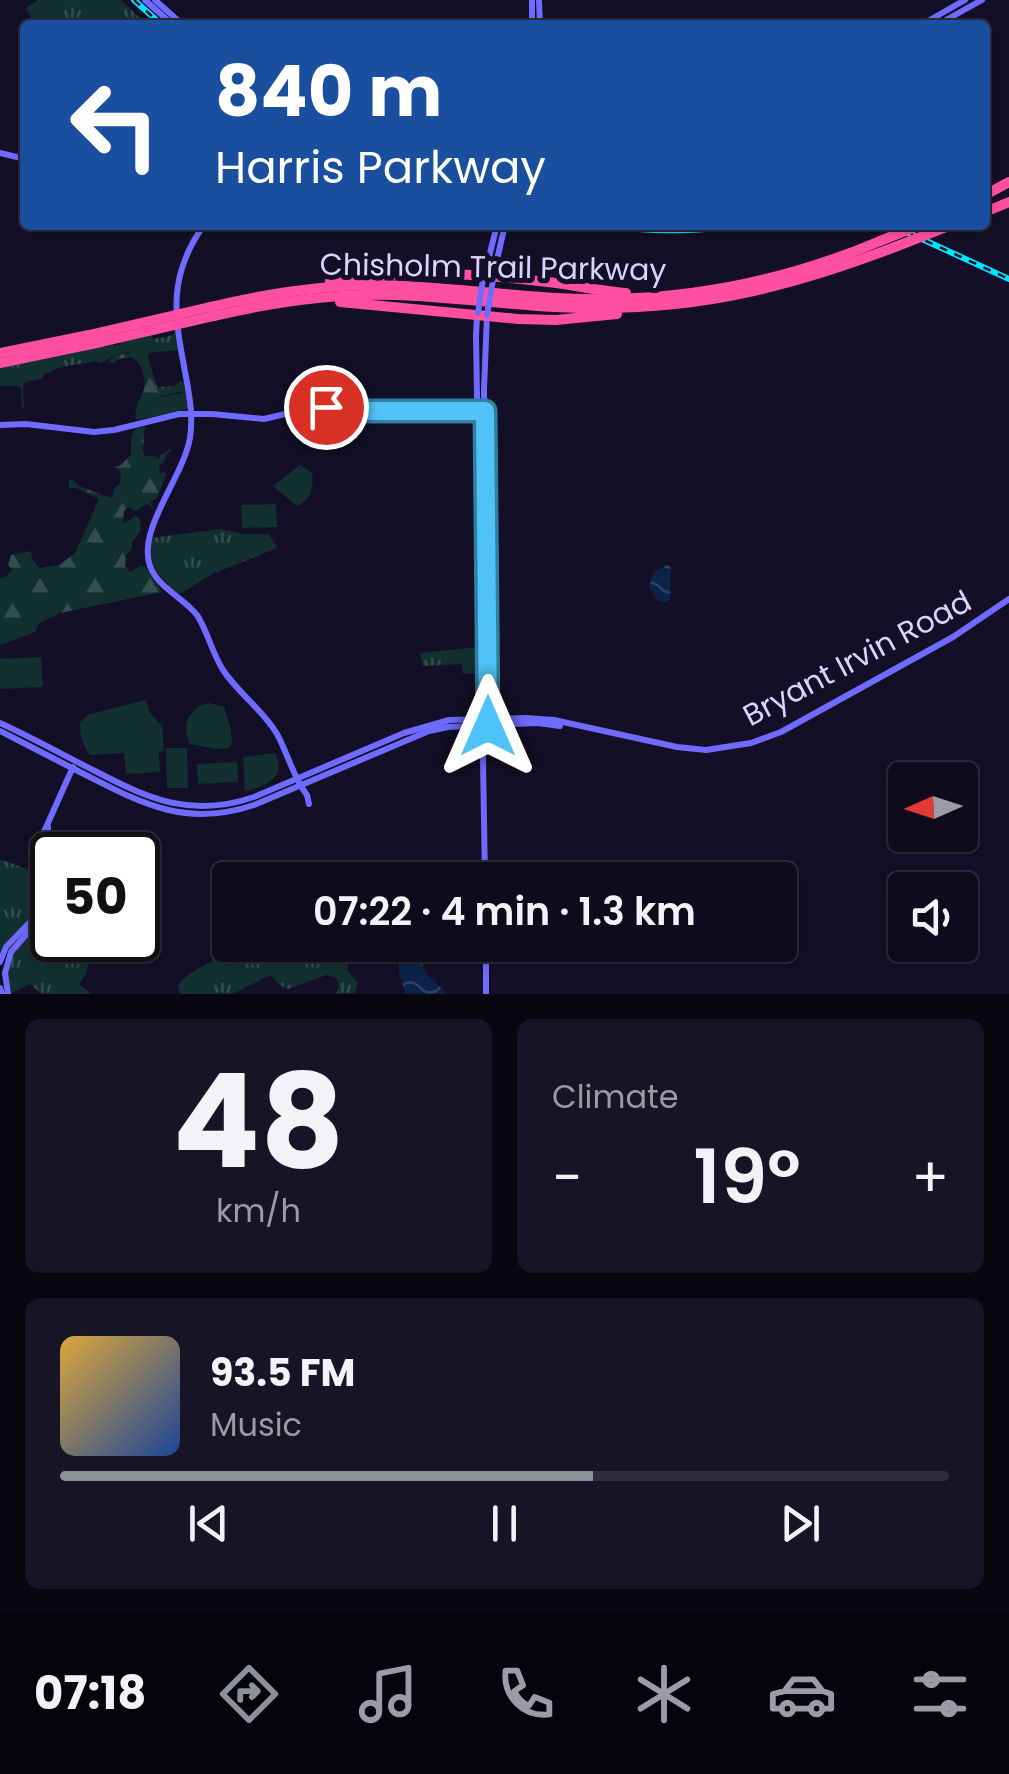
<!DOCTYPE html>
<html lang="en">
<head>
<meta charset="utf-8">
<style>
	body { margin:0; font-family:Poppins,sans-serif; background:#171425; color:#f1f3f6; height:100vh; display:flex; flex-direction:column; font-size:38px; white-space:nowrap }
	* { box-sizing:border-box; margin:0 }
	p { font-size:32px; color:#9b9ba3 }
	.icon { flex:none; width:55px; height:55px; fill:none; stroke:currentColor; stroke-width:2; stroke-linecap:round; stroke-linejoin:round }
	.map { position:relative; height:994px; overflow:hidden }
	.sheet { display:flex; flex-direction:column; gap:25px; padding:25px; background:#08060f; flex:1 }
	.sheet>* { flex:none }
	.guide { position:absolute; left:20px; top:20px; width:970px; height:210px; border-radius:10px; box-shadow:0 2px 8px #0004,0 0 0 2px #2e2b3b; background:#1a4fa0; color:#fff; overflow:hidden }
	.needle { width:65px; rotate:267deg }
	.tools { position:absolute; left:888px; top:762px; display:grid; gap:20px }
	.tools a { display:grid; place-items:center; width:90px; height:90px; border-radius:10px; background:#0e0b1c; box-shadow:0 2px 8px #0004,0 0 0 2px #2e2b3b; font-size:50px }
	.speed { position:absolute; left:30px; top:832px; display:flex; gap:20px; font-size:50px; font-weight:700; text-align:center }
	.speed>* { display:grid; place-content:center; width:130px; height:130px; border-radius:50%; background:#0e0b1c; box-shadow:0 2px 8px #0004,0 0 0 2px #2e2b3b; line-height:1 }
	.speed .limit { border:5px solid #111; border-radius:15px; background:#fff; color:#111 }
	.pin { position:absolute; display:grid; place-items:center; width:85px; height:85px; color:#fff; margin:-42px; border:5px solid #fff; border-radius:50%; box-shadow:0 2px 10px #0007 }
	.me { position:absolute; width:110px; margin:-55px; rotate:0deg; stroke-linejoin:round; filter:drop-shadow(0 0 8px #0008) }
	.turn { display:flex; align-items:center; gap:35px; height:210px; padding:0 30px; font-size:45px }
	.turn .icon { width:130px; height:130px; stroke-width:2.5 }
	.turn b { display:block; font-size:70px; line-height:85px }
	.big { font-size:75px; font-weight:600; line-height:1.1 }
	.sheet .tile { flex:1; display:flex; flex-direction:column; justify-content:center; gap:15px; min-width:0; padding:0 35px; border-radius:15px; background:#171425 }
	.sheet .dial { align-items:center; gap:0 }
	.dial b { font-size:130px; line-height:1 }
	.song { display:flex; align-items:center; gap:30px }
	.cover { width:120px; height:120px; border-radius:15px; background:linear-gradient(135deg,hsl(40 70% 55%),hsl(220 70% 35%)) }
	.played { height:10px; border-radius:5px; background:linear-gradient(90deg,#8c9099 60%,#2e2b3b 60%) }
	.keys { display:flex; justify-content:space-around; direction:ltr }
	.heat { display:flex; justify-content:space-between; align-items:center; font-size:55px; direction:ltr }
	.sheet .tiles { flex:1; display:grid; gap:25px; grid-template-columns:1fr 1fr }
	.tile:last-child { grid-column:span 2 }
	.trip { position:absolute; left:212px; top:862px; width:585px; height:100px; border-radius:10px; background:#0e0b1c; box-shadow:0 2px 8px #0004,0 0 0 2px #2e2b3b; font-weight:600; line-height:100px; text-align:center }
	.tab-bar { display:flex; height:160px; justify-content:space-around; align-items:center; background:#06040b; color:#9b9ba3 }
	.tab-bar .icon { width:70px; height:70px }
	.tab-bar .selected { color:#8c9099 }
	.tab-bar b { font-size:45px; color:#f1f3f6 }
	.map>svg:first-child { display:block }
	.grass { fill:url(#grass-tufts) }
	.forest { fill:url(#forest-firs) }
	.pitch { fill:#12302f }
	.water { fill:url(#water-waves) }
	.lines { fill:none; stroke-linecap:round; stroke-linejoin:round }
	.secondary { stroke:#6f6bff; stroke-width:6 }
	.highway { stroke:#ff4fa3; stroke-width:10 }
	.rail-casing { stroke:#00e5ff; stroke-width:6 }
	.rail { stroke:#130f26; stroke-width:2.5; stroke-dasharray:8; stroke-linecap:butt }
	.secondary-bridge { stroke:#6f6bff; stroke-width:6 }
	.highway-bridge { stroke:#ff4fa3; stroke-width:10 }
	.route-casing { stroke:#337fa1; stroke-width:25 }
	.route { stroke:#4fc3f7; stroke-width:18 }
	.labels { text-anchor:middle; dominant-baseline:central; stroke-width:10; stroke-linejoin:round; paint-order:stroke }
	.street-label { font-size:30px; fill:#d9d4ff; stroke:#130f26 }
</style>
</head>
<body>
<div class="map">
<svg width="1009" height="994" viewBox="0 0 1009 994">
	<defs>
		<pattern id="grass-tufts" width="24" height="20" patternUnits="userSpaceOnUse" patternTransform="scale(2.5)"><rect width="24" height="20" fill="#12302f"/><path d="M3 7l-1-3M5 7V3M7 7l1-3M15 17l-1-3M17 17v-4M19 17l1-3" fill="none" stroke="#344d4e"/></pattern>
		<pattern id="forest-firs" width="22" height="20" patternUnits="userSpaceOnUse" patternTransform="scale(2.5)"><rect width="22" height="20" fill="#12302f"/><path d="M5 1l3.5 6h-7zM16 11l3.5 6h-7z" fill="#344d4e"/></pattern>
		<pattern id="water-waves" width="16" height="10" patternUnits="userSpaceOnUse" patternTransform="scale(2.5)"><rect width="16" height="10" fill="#0c2248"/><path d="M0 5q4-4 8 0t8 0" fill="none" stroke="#2f4163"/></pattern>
	</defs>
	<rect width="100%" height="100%" fill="#130f26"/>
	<g class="grass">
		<path d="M 38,0 L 121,0 L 147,25 L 34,25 L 26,8 Z"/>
		<path d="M 175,329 L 178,351 C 169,350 157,352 149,353 L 148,358 L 157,387 L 175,386 L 180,381 L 184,382 L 188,408 L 185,410 L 146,418 L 145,413 L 151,399 L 182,393 L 183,385 L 163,389 L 155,388 C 150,373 150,349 130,352 C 128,352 117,354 114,355 C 109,358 106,362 100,363 L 96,361 C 79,365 58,365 43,375 L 43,378 L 26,382 L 23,385 L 24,409 L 22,408 L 21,388 L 17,386 L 0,386 L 0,368 L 113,344 L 114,346 L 121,344 L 119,343 L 152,335 L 153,339 L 173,335 Z"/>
		<path d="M 221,529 L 242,534 L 269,534 L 277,548 L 212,574 L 180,594 C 157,576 150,568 151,538 Z"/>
		<path d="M 479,647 L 478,673 L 463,674 L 462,664 L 423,666 L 420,653 Z"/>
		<path d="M 0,860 C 14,862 24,871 39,871 L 42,888 L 40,902 L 0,960 Z"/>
		<path d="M 47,908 L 52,910 L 52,940 L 95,940 L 86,973 L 79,985 L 92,994 L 42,994 L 30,984 L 9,994 C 8,980 7,966 13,954 C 23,937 41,927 47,908 Z"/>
		<path d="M 234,945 L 346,945 L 351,952 L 347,970 L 358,983 L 355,993 L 336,994 L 339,987 L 336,978 L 326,975 L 288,989 L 279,985 L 271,975 L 233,994 L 180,994 L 178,985 C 193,966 218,963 234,945 Z"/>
	</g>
	<g class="forest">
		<path d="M 137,351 L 144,354 L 151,371 L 155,388 L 163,389 L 182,384 L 183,391 L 152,399 L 145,412 L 146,418 L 136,420 C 134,404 140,402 144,389 C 147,380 141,362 133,358 C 128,356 122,358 117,360 L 116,362 L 111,363 L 109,361 L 115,355 Z"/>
		<path d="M 145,426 L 143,450 L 145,456 L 154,456 L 159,459 L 160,455 L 168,451 L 169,448 L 172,450 L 167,454 L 164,462 L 159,466 L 160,473 L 165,472 L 166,475 L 157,498 L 150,502 L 154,508 L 147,504 L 136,511 L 128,507 L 124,511 L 123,524 L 136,516 L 140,520 L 141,530 L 132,542 L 132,548 L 126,556 L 125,566 L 130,572 L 140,566 L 145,567 L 162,592 L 60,613 L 39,623 L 35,632 L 0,645 L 0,578 L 6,577 L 12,570 L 8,565 L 11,555 L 31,551 L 32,558 L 39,568 L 59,565 L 75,553 L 99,499 L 76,488 L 69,488 L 69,480 L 73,480 L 79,486 L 111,498 L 116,486 L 119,486 L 121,474 L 119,469 L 113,468 L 121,465 L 131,454 L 131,439 L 135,429 Z"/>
	</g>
	<g class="pitch">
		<path d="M 300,465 L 312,473 C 314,487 311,500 297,506 L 273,486 Z"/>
		<path d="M 276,504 L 277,527 L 242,528 L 241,505 Z"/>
		<path d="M 41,657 L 43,687 L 0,689 L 0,659 Z"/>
		<path d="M 145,700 L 151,714 L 162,726 L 164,751 L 159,752 L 160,772 L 126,774 L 124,753 L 90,755 C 82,744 80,736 80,722 L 90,714 Z"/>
		<path d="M 209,703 L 224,707 L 231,730 L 232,743 L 228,748 L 215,749 L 190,744 C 181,725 188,708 209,703 Z"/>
		<path d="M 166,748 L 187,748 L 188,788 L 167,788 Z"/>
		<path d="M 275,753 C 288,777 265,787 245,791 L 243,757 Z"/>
		<path d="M 237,762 L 238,782 L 198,784 L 197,764 Z"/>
	</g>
	<g class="water">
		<path d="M 667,565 L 671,567 L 670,600 L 666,603 L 656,600 L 649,587 L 654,572 Z"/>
		<path d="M 414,945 L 432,945 C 409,973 434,976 447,994 L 406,994 C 398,970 392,963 414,945 Z"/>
	</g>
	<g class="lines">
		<g class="secondary">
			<path d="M 145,0 L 173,25"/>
			<path d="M 155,0 L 183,25"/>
			<path d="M 532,0 L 532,25"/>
			<path d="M 539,0 L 540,25"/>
			<path d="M 921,25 L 965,0"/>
			<path d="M 937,25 L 982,0"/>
			<path d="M 0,153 L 25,159"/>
			<path d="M 204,225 C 166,278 175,318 186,377 C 190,398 193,417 190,438 C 183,478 137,529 150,566 C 158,588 183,597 197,615 C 208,632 212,653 223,670 C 238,693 263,710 277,734 C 288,754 293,777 307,795 L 309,804"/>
			<path d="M 484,277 L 497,225"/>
			<path d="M 493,277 L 505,225"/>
			<path d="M 477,314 L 476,336 L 485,880"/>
			<path d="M 487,315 L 484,390 L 488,721"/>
			<path d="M 0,425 L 26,424 L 94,432 L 114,430 L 179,414 L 212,414 L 264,419 L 310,408 L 325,407 L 365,411 L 485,411"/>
			<path d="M 0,723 C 33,738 65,756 97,772 C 151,800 193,818 254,797 L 404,733 L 449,720 L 526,718 L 554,720 L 677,747 L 706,750 L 751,743 L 781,732 L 953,637 L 1009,599"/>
			<path d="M 0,731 C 25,744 51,757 76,770 C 138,801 182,829 254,805 L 429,731 L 448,727 L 538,723 L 560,726"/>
			<path d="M 486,945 L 486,994"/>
			<path d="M 0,962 L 6,947 L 31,921 L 41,903 L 44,889 L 39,843 L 73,767"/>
			<path d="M 0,988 L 2,994"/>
			<path d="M 8,994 L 5,973 L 11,952 L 37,922 L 48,900 L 48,827"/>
		</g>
		<g class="highway">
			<path d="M 985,195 L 1009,182"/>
			<path d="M 985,212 L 1009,202"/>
			<path d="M 330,281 C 402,269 476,273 548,282 C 574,285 600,291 626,293"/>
			<path d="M 340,302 L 518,319 L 556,320 L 617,314"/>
			<path d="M 210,307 C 265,294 320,285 376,285 C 455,286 534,301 613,299 C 705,297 795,277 880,241"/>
			<path d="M 214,316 C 273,302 333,293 395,295 C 463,297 531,309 599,308 C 707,308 795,285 895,247"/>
			<path d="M 0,353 L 89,335"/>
			<path d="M 0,363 L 101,342"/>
		</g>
		<defs>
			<g id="rail">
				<path d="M 134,0 L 162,25"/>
				<path d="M 608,225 C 656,234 703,230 752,225"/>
				<path d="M 880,225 L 911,234 L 1009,279"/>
			</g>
		</defs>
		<use href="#rail" class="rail-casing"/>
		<use href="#rail" class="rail"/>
		<g class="secondary-bridge">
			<path d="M 478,313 L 483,279"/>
			<path d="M 487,315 L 493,280"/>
		</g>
		<g class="highway-bridge">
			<path d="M 880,241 L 920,225"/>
			<path d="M 895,247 L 951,225"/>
			<path d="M 89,335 L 210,307"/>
			<path d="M 101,342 L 214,316"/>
		</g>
	</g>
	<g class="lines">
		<defs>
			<path id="route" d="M 326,407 L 371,411 L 485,411 L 488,726"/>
		</defs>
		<use href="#route" class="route-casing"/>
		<use href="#route" class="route"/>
	</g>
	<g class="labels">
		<g class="street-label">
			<text transform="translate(493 267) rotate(1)">Chisholm Trail Parkway</text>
			<text transform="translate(857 658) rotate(-28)">Bryant Irvin Road</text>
		</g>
	</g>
</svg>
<div class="tools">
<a><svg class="needle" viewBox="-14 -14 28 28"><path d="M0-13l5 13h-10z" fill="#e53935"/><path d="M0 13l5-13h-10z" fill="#9b9ba3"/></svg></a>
<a><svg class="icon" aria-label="sound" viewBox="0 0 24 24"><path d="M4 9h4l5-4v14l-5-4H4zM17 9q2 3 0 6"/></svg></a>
</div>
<div class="speed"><div class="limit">50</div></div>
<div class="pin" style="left:326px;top:407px;background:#d93025"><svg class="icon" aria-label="arrive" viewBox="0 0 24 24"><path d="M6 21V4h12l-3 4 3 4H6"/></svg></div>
<svg class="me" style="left:488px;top:726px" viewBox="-20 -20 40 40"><path d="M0-17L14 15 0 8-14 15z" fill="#4fc3f7" stroke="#fff" stroke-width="4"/></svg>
<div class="trip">07:22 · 4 min · 1.3 km</div>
<div class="guide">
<div class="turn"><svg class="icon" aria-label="left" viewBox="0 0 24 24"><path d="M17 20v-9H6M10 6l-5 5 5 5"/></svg><div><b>840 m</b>Harris Parkway</div></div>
</div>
</div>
<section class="sheet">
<div class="tiles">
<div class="tile dial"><b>48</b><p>km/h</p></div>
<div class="tile"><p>Climate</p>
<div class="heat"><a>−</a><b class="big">19°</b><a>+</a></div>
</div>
<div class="tile">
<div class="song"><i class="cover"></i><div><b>93.5 FM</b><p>Music</p></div></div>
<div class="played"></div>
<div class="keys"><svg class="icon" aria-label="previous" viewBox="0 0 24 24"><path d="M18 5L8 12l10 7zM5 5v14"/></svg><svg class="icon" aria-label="pause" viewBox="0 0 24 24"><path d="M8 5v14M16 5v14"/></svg><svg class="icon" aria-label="next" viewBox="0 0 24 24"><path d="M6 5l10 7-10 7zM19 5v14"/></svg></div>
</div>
</div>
</section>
<nav class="tab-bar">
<b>07:18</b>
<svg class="icon selected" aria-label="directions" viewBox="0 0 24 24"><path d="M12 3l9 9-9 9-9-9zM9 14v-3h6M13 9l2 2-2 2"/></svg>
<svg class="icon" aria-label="music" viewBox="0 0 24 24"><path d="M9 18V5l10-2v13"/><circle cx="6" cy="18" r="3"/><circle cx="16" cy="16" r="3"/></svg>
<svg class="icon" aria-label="phone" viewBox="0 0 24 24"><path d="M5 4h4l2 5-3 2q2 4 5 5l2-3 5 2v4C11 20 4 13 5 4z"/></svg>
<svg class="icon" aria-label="climate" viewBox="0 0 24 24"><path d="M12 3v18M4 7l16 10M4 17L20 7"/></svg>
<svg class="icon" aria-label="car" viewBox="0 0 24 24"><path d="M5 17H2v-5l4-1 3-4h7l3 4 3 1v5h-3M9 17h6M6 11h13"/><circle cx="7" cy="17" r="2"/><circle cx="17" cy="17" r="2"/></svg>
<svg class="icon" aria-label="filters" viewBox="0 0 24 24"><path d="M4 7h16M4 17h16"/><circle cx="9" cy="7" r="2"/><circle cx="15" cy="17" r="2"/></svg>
</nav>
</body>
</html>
